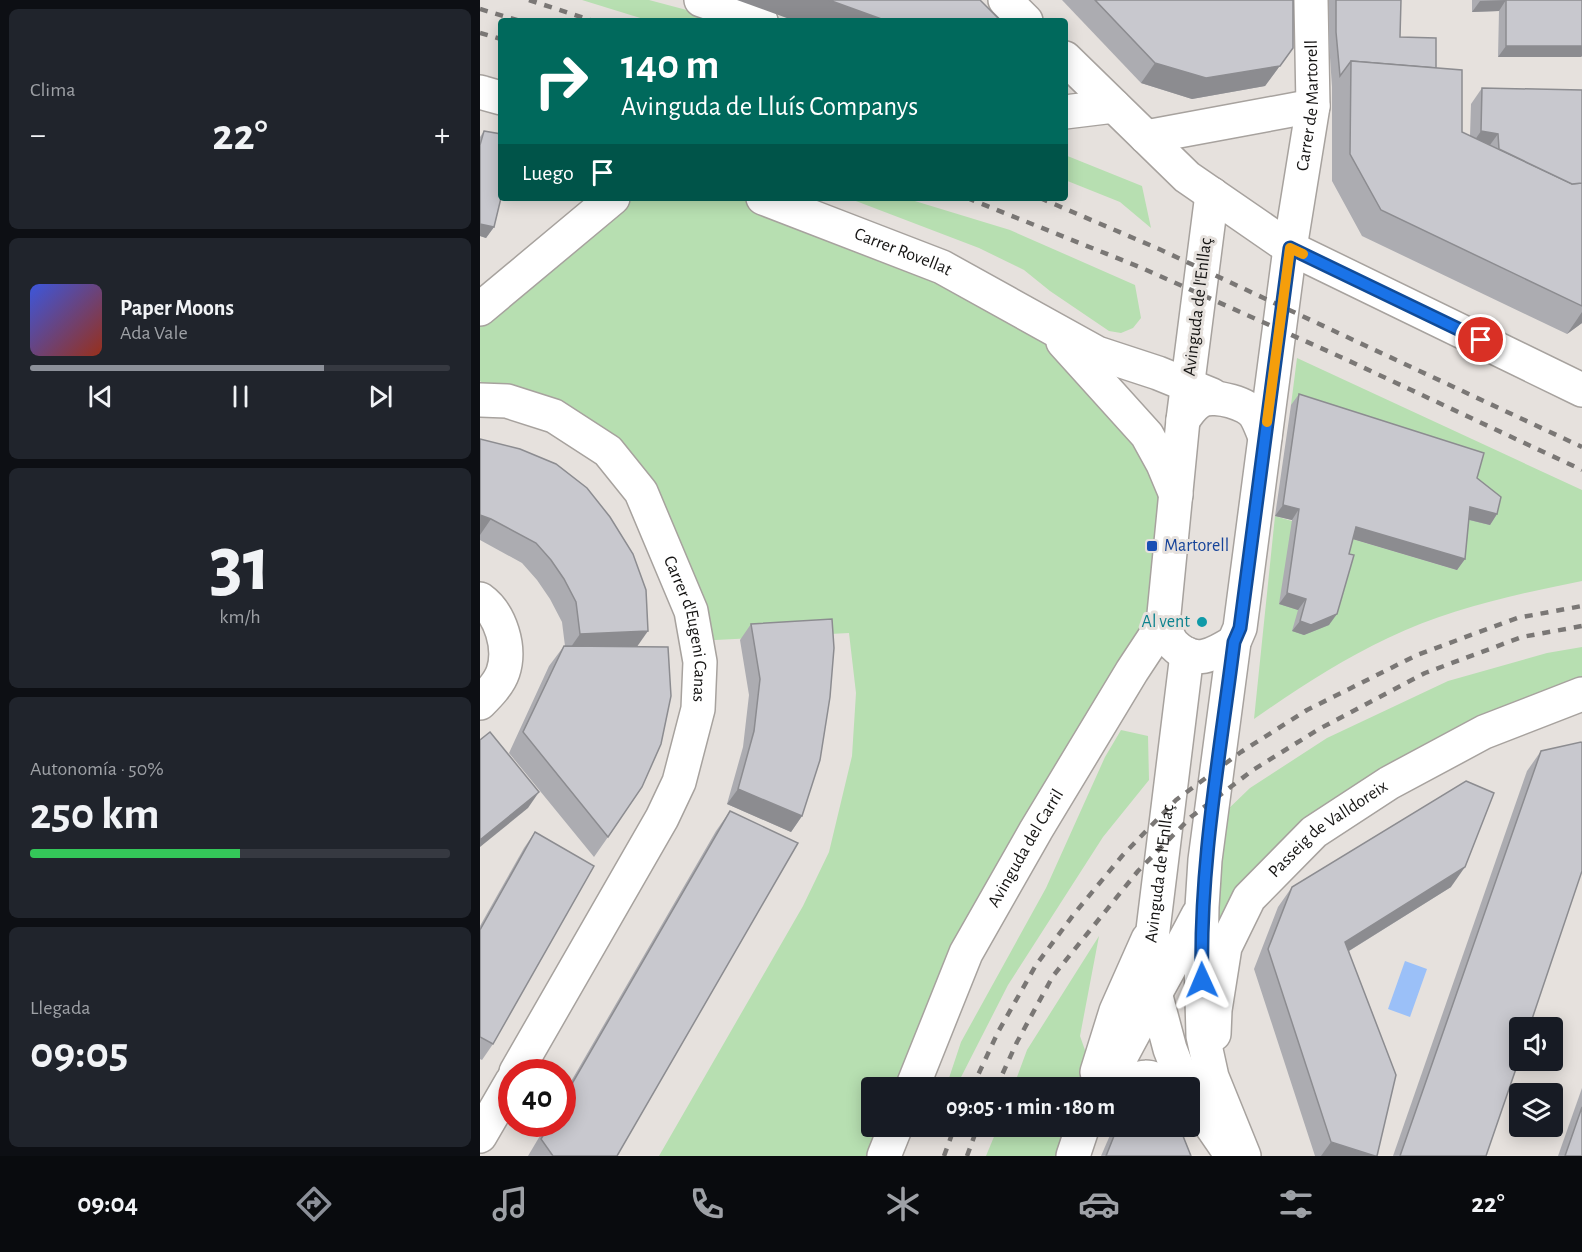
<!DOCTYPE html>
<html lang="es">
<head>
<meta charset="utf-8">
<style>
	body { margin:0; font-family:"Alegreya Sans",sans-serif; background:#20242c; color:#f1f3f6; height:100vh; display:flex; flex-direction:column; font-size:22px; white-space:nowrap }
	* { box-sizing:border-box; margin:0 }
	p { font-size:20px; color:#9ea1a6 }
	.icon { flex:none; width:33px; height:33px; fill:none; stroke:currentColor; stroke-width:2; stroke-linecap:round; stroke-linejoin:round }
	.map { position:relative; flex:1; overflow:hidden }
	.sheet { display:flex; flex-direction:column; gap:9px; padding:9px; background:#0d0f14; width:480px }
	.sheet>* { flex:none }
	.top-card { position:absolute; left:18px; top:18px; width:570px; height:183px; border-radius:6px; box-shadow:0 3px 15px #0003; background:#00695c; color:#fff; overflow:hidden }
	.tools { position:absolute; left:1029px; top:1017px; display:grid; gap:12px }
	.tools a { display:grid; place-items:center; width:54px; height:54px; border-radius:6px; background:#171b24; box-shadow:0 3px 15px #0003; font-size:30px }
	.speed { position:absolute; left:18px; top:1059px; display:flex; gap:12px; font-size:30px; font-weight:700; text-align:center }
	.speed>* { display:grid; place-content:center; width:78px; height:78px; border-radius:50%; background:#171b24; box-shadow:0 3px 15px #0003; line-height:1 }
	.speed .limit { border:9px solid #d22; background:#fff; color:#111 }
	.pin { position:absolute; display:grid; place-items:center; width:51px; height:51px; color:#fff; margin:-26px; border:3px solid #fff; border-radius:50%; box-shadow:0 2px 6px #0007 }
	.me { position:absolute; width:66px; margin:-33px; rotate:359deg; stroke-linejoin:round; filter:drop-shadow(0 0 4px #0008) }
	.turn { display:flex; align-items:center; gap:21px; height:126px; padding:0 24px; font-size:27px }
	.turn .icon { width:78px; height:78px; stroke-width:2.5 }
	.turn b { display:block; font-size:42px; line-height:51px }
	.then { display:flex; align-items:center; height:57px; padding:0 24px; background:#0003; gap:12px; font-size:22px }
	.big { font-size:45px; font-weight:700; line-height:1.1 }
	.sheet .card { flex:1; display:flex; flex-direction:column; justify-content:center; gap:9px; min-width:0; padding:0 21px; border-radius:9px; background:#20242c }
	.sheet .dial { align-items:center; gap:0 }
	.dial b { font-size:78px; line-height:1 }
	.song { display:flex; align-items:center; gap:18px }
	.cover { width:72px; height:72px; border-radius:9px; background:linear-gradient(135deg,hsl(230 70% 55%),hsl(10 70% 35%)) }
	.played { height:6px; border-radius:3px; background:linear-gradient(90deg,#8c9099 70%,#363941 70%) }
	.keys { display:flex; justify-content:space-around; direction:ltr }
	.heat { display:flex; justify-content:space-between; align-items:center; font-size:33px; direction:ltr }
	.charge { height:9px; border-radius:4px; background:linear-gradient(90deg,#34c759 50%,#363941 0) }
	.trip { position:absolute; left:381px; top:1077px; width:339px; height:60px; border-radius:6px; background:#171b24; box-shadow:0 3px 15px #0003; font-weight:700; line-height:60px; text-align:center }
	.tabs { display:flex; height:96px; justify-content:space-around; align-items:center; background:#090b0e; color:#9ea1a6 }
	.tabs .icon { width:42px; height:42px }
	.tabs .on { color:#8c9099 }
	.tabs b { font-size:27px; color:#f1f3f6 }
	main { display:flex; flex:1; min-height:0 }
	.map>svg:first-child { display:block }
	.green { fill:#b7dfb1 }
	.water { fill:#9bc0f8 }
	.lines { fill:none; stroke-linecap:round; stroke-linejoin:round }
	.street-casing { stroke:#a7a29e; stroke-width:36 }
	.secondary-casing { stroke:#a7a29e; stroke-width:36 }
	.street { stroke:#fff; stroke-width:33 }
	.secondary { stroke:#fff; stroke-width:33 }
	.rail { stroke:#7a7775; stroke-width:4.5; stroke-dasharray:8 8; stroke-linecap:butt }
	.wall { fill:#acacb1 }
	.shaded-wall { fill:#8c8c90 }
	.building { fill:#c8c8ce; stroke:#8c8c90; stroke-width:1.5 }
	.route-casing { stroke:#114b97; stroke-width:15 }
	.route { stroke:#1a73e8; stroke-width:10 }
	.slow { stroke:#f59e0b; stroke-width:10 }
	.transit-dot { fill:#1a4fb4; stroke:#e6e1dd; stroke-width:2 }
	.culture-dot { fill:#0f9aa8; stroke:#e6e1dd; stroke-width:2 }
	.labels { text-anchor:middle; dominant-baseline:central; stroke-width:6; stroke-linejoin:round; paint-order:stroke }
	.street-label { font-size:18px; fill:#151413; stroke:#e6e1dd }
	.transit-label { font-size:18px; fill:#164399; stroke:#e6e1dd; text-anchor:start }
	.culture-label { font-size:18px; fill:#0d838f; stroke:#e6e1dd; text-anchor:end }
</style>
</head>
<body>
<main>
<section class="sheet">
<div class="card"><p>Clima</p>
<div class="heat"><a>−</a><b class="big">22°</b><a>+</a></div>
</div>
<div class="card">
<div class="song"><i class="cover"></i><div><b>Paper Moons</b><p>Ada Vale</p></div></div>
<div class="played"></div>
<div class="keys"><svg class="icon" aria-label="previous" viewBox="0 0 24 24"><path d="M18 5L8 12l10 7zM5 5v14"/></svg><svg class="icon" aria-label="pause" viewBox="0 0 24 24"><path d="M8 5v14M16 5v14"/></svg><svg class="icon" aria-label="next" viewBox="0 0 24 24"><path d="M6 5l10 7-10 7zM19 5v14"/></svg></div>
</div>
<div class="card dial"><b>31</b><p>km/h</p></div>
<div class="card"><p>Autonomía · 50%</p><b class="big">250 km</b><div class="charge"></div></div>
<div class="card"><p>Llegada</p><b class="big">09:05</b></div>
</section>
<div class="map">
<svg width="1102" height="1156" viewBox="0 0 1102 1156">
	<rect width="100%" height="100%" fill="#e6e1dd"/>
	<g class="green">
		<path d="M 102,0 L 169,0 L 248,21 L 170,21 Z"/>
		<path d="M 585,155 L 662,186 L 671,228 L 640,202 L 585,180 Z"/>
		<path d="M 133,198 L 283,198 L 557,319 L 698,494 L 678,611 L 432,1087 L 392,1088 L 392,1126 L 416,1127 L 404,1156 L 179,1156 L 323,906 L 349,852 L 372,756 L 376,693 L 369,633 L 216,641 L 161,493 L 27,401 L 0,381 L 0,309 Z"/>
		<path d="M 368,198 L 425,198 L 530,230 L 655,285 L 661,318 L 653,328 L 641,333 L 629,331 L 570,291 L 544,270 L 499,248 Z"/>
		<path d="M 817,358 L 1102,490 L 1102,581 C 1037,594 969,609 908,638 C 861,660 817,689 774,719 L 795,516 L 977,570 L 979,544 L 996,493 L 996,464 L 811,405 Z"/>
		<path d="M 1102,647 L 1102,685 L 875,788 L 739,936 L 730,878 L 743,814 L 770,788 L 847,738 L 968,681 L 1067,653 Z"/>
		<path d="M 641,730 L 668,736 L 669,780 L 623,837 L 528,985 L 476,1087 L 466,1087 L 481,1042 L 566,888 L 625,757 Z"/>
		<path d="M 619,936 L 600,1036 L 618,1087 L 533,1088 L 547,1050 Z"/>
		<path d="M 518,1127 L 593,1127 L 581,1156 L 506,1156 Z"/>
	</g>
	<path class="water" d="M 925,961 L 947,969 L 930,1017 L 908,1009 Z"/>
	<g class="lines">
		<defs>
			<g id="street">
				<path d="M 221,0 L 281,21"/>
				<path d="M 0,92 L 21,98"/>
				<path d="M 585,112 L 634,106"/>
				<path d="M 666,137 L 833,106"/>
				<path id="s1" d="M 283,198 L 462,267 L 617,353 L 678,373 L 732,395"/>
				<path id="s2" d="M 810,248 L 833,106 L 831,0"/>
				<path d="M 0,309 L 133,198"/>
				<path d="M 583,342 L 667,435 L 683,464 L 696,495"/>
				<path id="s3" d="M 0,400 L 27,401 L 74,416 L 128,451 L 161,492 L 211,611 L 220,662 L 218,709 L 199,782 L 182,818 L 36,1072"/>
				<path d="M 0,599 C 21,614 31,648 23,672 C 19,684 8,695 0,703"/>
				<path id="s4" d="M 734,1034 L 735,1010 L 745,947 L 769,898 L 834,832 L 909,783 L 1004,732 L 1102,694"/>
				<path id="s5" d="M 432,1088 L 486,953 L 556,830 L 652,671 L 683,624"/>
				<path d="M 0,1136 L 32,1081"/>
				<path d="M 404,1156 L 416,1126"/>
			</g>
			<g id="secondary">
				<path d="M 525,0 L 546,21"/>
				<path d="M 585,58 L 707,177 L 810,248 L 1102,390"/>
				<path d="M 732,194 L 703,420 L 683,624 C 686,630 689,640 694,645 C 715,666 733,655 754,642"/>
				<path d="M 703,420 C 709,412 713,404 723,400 C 736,395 767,403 775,415 C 779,421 782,430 785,437"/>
				<path d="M 617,1072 L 636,1011 L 668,939"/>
				<path d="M 625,1088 C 654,1029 688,973 718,915"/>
				<path d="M 639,1088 C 660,1074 670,1073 691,1088"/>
				<path id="s6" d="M 705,1088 L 690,1049 L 674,989 L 671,946 L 707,654"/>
				<path d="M 710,1095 L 750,1153"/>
				<path d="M 593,1156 L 603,1126"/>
				<path d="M 764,1156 L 732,1077 L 723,1036 L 721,961 L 722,907 L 725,860 L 754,642 L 760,628 L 810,248"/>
			</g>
		</defs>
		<use href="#street" class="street-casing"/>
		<use href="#secondary" class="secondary-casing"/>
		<use href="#street" class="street"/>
		<use href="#secondary" class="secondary"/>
		<g class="rail">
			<path d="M 49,0 L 113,21"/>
			<path d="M 0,9 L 40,21"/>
			<path d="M 0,33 L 21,39"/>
			<path d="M 487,198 L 662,268 L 863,358 L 1102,470"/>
			<path d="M 560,198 L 679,249 L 1102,447"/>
			<path d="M 492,1088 L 518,1032 L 556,965 L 594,914 L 642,856 L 696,800 L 761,752 L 827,710 L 937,655 L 1037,618 L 1102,606"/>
			<path d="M 516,1088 L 537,1042 L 573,976 L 658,871 L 711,817 L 773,770 L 839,729 L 945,673 L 1042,637 L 1102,626"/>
			<path d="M 464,1156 L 475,1126"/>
			<path d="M 487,1156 L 498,1126"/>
		</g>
	</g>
	<g class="wall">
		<path d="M 582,0 L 813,0 L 813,48 L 785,86 L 712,99 L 661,83 Z"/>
		<path d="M 849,0 L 921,0 L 920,37 L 956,68 L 982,132 L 990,136 L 991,104 L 1002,88 L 1102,90 L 1102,323 L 1087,334 L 882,236 L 852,181 L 852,87 L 849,43 Z"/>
		<path d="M 992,0 L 1102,0 L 1102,56 L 1101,57 L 1018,57 L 1019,11 L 992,12 Z"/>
		<path d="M 4,131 L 14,227 L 6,238 L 0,236 L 0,137 Z"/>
		<path d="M 819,394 L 997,478 L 1017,514 L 1010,525 L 989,520 L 985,559 L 977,570 L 873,539 L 849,625 L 824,635 L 812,631 L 818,610 L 799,604 L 812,520 L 795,516 L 811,405 Z"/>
		<path d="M 0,439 L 157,647 L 128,837 L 114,857 L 29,753 L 69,666 L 84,646 L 85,646 L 82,622 L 70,599 L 57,580 L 42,563 L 0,540 Z"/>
		<path d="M 271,624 L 322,816 L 311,832 L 247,804 L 263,747 L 269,695 L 260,640 Z"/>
		<path d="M 1061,751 L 1006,1156 L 913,1156 L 1047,771 Z"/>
		<path d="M 250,811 L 137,1156 L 48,1156 L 67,1124 L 82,1124 L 82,1097 L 236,831 Z"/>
		<path d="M 55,832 L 13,1044 L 2,1060 L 0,1059 L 0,926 L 44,848 Z"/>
		<path d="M 812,887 L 971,887 L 869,951 L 897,1156 L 835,1156 L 774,969 L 798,907 Z"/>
		<path d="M 1102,1088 L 1102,1156 L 1078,1156 Z"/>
		<path d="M 634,1126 L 699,1126 L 711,1156 L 621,1156 Z"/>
	</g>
	<g class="shaded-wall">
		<path d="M 257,0 L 349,0 L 407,21 L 315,21 Z"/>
		<path d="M 1026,0 L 1019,11 L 992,12 L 1000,1 Z"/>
		<path d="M 1026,46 L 1102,46 L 1102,56 L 1101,57 L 1018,57 Z"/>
		<path d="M 813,48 L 785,86 L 712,99 L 661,83 L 675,63 Z"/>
		<path d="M 1001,131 L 1018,134 L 1007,149 L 990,147 Z"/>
		<path d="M 0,224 L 14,227 L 6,238 L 0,236 Z"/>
		<path d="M 1102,312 L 1102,323 L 1087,334 Z"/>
		<path d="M 803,505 L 819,509 L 812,520 L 795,516 Z"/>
		<path d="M 990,507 L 1017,514 L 1010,525 L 982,518 Z"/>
		<path d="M 0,515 L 11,519 L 0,535 Z"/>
		<path d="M 876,527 L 985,559 L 977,570 L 869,538 Z"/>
		<path d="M 807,593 L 826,599 L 818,610 L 799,604 Z"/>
		<path d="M 857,614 L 849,625 L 824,635 L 812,631 L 820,621 Z"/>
		<path d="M 168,631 L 154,651 L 86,654 L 100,634 Z"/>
		<path d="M 258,789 L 322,816 L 311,832 L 247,804 Z"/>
		<path d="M 59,792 L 48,808 L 0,847 L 0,840 Z"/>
		<path d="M 985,867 L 971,887 L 851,962 L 865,942 Z"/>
		<path d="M 851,1142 L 895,1156 L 841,1156 Z"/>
	</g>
	<g class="building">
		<path d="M 349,0 L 500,0 L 521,21 L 407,21 Z"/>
		<path d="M 615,0 L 813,0 L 813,48 L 800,66 L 726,78 L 675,63 Z"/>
		<path d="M 856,0 L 921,0 L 920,37 L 956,38 L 956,68 L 871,61 L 860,76 L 856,32 Z"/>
		<rect x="1026" y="0" width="76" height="46"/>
		<path d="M 871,61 L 982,70 L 982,132 L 1092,184 L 1102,183 L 1102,306 L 901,210 L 870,154 Z"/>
		<path d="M 1002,88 L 1102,90 L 1102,183 L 1092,184 L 1019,149 L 1018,134 L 1001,131 Z"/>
		<path d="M 4,131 L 21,134 L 21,198 L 14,227 L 0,224 L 0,145 Z"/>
		<path d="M 819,394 L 1004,453 L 997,478 L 1021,497 L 1017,514 L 990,507 L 985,559 L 876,527 L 869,554 L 874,555 L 857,614 L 831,625 L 820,621 L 826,599 L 807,593 L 819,509 L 803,505 Z"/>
		<path d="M 0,439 L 40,449 L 76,464 L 107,488 L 130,517 L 153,554 L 166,590 L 168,631 L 100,634 L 96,602 L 84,579 L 71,560 L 56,543 L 11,519 L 0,515 Z"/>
		<path d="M 352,619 L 354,648 L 350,697 L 340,760 L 322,816 L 258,789 L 274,731 L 280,679 L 271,624 Z"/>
		<path d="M 84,646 L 188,647 L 191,696 L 181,744 L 162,787 L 128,837 L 43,732 Z"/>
		<path d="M 10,732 L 59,792 L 0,840 L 0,740 Z"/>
		<path d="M 1101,742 L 1102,743 L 1102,871 L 1049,1028 L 1040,1028 L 1040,1057 L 1006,1156 L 920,1156 L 1061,751 Z"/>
		<path d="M 986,781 L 1014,793 L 985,867 L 865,942 L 916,1075 L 897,1156 L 895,1156 L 851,1142 L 788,949 L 812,887 Z"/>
		<path d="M 250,811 L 318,843 L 137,1156 L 73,1156 L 61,1139 L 70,1124 L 82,1124 L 82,1101 Z"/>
		<path d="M 55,832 L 114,866 L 13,1044 L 0,1037 L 0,930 Z"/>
		<path d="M 1102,1107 L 1102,1156 L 1085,1156 Z"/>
		<path d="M 638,1126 L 699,1126 L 711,1156 L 626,1156 Z"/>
	</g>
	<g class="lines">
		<defs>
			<path id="route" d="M 722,980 C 719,867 740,754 754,642 L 760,628 L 810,248 L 1001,340"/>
		</defs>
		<use href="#route" class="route-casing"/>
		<use href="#route" class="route"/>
		<path class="slow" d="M 787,422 L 810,248 L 823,254"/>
	</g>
	<rect class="transit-dot" x="666" y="540" width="12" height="12" rx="3"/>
	<circle class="culture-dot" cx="722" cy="622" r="6"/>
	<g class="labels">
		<g class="street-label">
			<text stroke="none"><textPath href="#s2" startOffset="144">Carrer de Martorell</textPath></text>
			<text stroke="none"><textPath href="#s1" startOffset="150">Carrer Rovellat</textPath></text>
			<text transform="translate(718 307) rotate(-83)">Avinguda de l'Enllaç</text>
			<text stroke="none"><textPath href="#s3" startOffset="339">Carrer d'Eugeni Canas</textPath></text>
			<text stroke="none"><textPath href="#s4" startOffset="248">Passeig de Valldoreix</textPath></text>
			<text stroke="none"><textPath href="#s5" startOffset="266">Avinguda del Carril</textPath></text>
			<text stroke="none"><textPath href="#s6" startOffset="220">Avinguda de l'Enllaç</textPath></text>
		</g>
		<g class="transit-label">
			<text x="684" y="546">Martorell</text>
		</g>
		<g class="culture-label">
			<text x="710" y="622">Al vent</text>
		</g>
	</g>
</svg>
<div class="tools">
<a><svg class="icon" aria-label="sound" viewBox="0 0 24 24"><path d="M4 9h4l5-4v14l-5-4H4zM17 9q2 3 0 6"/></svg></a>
<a><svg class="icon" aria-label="layers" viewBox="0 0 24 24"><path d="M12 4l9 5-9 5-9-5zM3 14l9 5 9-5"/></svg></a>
</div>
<div class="speed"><div class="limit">40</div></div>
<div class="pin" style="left:1001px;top:340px;background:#d93025"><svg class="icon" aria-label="arrive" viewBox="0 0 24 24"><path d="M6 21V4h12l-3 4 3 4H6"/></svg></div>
<svg class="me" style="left:722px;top:980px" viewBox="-20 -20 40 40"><path d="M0-17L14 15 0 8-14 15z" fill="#1a73e8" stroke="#fff" stroke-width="4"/></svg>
<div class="trip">09:05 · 1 min · 180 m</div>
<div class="top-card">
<div class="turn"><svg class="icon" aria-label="right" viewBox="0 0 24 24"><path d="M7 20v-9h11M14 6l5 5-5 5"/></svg><div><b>140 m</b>Avinguda de Lluís Companys</div></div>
<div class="then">Luego<svg class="icon" aria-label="arrive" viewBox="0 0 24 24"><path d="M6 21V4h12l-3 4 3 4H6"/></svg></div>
</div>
</div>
</main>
<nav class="tabs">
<b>09:04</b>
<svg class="icon on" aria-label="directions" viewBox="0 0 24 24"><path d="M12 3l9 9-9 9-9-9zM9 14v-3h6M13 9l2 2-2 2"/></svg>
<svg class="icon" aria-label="music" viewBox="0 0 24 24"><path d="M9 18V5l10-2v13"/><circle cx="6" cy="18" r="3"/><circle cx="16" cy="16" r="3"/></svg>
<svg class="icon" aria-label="phone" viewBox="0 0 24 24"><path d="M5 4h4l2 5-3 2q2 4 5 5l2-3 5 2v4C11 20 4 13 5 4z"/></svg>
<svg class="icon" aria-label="climate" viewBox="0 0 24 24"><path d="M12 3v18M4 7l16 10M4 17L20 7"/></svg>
<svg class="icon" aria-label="car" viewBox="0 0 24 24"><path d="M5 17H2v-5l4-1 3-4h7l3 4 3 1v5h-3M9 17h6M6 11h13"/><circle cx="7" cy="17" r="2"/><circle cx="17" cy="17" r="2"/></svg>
<svg class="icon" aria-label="filters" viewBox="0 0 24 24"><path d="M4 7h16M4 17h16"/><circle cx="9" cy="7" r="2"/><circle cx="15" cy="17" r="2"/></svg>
<b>22°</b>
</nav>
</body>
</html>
